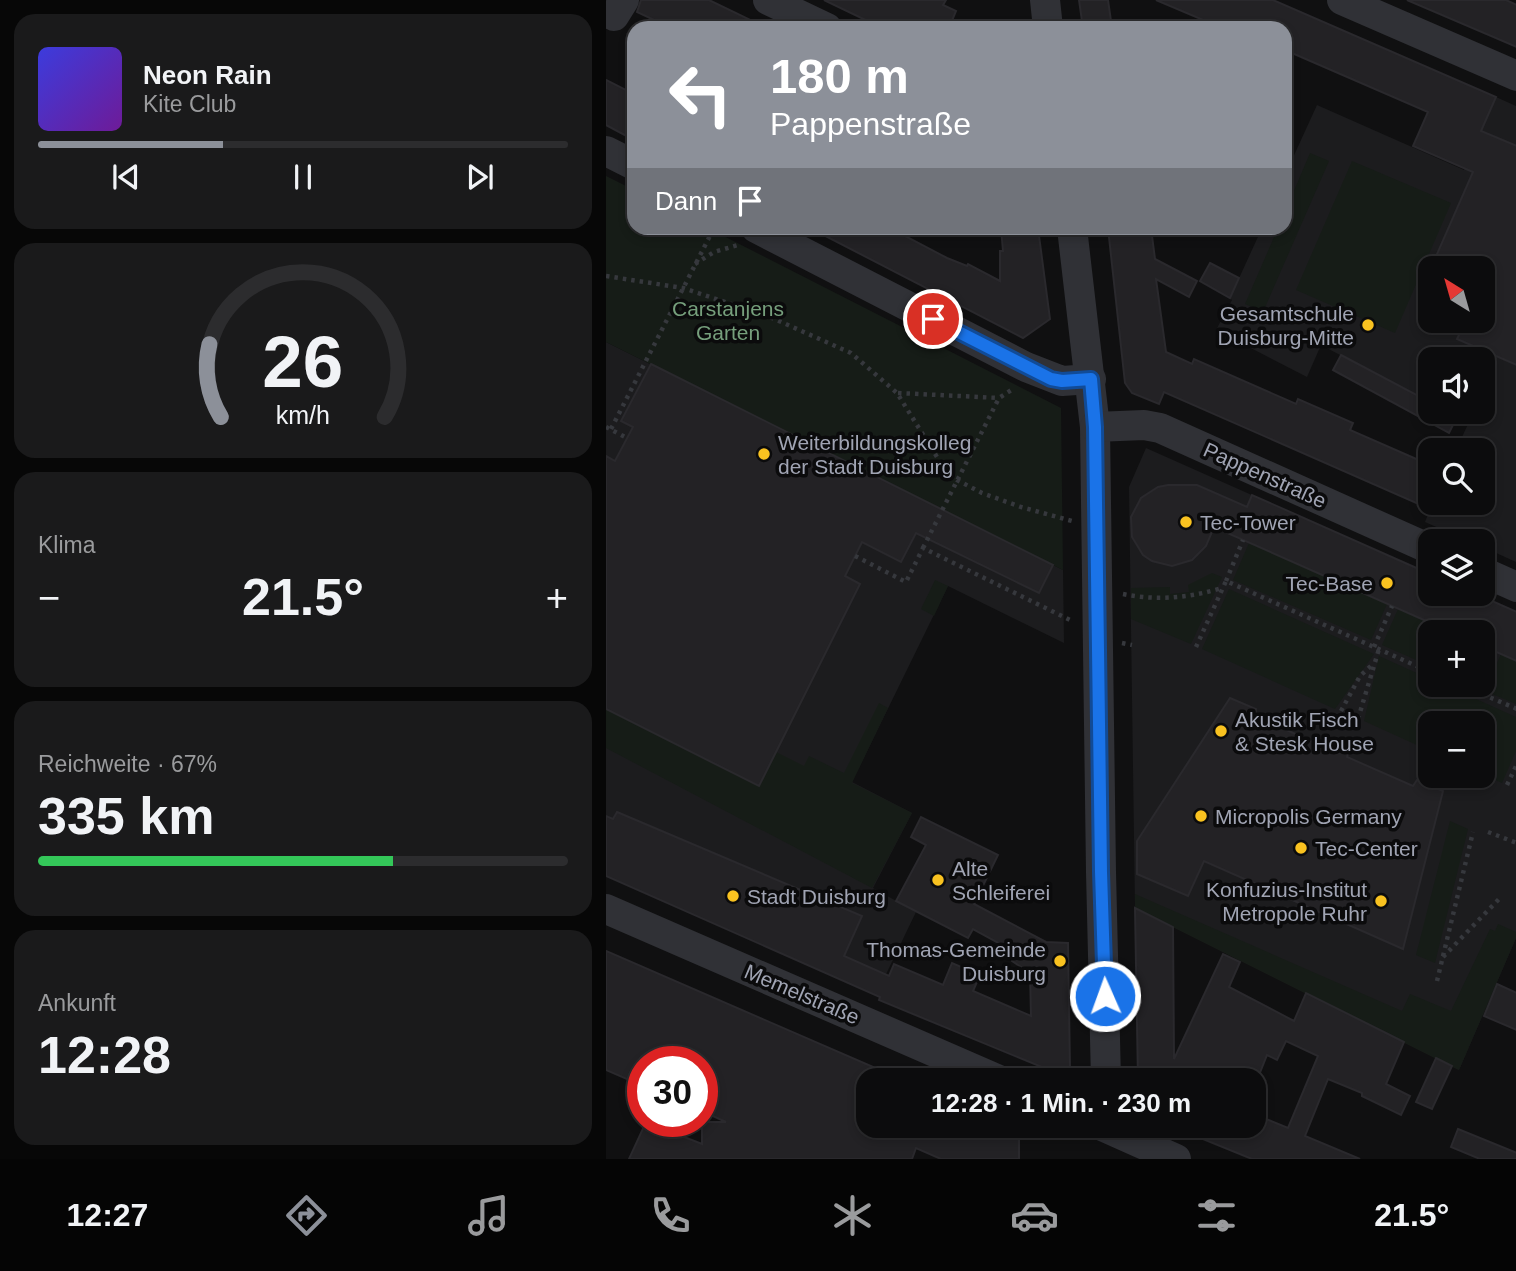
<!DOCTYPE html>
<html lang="de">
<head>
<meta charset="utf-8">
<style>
	body { margin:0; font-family:Arial,sans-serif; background:#1a1a1b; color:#f1f3f6; height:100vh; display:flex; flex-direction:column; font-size:26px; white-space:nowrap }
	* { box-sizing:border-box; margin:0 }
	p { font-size:23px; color:#9a9b9d }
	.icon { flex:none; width:38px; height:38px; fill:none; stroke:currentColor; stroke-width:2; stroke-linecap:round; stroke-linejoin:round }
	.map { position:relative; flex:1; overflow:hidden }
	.side { display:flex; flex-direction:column; gap:14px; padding:14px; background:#070707; width:606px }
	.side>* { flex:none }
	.top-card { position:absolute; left:21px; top:21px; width:665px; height:214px; border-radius:21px; box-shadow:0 4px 10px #0003,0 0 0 2px #2c2c2e; background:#8c9099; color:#fff; overflow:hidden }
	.needle { width:46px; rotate:323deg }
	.controls { position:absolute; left:812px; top:256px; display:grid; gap:14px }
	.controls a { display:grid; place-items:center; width:77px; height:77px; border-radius:14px; background:#0c0c0d; box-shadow:0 4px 10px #0003,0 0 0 2px #2c2c2e; font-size:35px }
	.speed { position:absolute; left:21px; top:1046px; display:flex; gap:14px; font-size:35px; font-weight:700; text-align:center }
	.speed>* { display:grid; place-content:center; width:91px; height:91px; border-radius:50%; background:#0c0c0d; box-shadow:0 4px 10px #0003,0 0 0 2px #2c2c2e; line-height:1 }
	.speed .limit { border:10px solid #d22; background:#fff; color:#111 }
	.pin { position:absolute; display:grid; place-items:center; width:60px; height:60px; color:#fff; margin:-30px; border:4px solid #fff; border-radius:50%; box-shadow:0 2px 7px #0007 }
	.me { position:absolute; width:77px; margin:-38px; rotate:358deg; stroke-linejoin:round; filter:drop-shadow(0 0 5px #0008) }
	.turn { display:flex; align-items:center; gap:24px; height:147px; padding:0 28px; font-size:32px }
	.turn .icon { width:91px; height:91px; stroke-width:2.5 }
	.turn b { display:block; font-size:49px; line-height:60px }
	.then { display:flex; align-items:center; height:66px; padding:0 28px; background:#0003; gap:14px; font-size:26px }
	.big { font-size:52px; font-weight:600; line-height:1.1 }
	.side .card { flex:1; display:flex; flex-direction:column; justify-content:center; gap:10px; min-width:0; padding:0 24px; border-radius:21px; background:#1a1a1b }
	.side .dial { align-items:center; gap:0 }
	.dial svg { height:182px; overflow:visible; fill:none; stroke:#2c2c2e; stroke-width:7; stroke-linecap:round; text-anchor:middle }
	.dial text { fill:#f1f3f6; stroke:none }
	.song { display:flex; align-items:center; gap:21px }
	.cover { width:84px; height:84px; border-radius:10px; background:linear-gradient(135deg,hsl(240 70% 55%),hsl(280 70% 35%)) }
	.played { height:7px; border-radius:4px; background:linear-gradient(90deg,#8c9099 35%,#2c2c2e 35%) }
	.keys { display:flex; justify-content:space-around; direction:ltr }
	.heat { display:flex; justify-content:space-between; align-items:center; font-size:38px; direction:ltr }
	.charge { height:10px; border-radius:5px; background:linear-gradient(90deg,#34c759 67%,#2c2c2e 0) }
	.trip { position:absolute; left:250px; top:1068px; width:410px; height:70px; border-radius:21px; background:#0c0c0d; box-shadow:0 4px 10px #0003,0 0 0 2px #2c2c2e; font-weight:600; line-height:70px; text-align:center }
	.tab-bar { display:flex; height:112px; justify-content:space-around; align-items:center; background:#050505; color:#9a9b9d }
	.tab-bar .icon { width:49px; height:49px }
	.tab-bar .active { color:#8c9099 }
	.tab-bar b { font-size:32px; color:#f1f3f6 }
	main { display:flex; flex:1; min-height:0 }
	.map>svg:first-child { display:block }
	.built { fill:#1c1c1e; fill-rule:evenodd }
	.green { fill:#161c17 }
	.building { fill:#232225; stroke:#2a292d; stroke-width:2 }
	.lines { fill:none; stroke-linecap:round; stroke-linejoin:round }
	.path { stroke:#36383d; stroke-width:4.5; stroke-dasharray:3.5 5; stroke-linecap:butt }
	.minor { stroke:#303136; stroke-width:30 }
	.route-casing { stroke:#114b97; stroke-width:18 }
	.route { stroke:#1a73e8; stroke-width:12 }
	.poi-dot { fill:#f9c220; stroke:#0b0b0c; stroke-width:2.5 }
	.labels { text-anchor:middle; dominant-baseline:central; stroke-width:7; stroke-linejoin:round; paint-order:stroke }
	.park-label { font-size:21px; fill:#769f7c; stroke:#0b0b0c }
	.poi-label { font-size:21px; fill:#a0a4b3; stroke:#0b0b0c; text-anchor:start }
	.street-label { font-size:21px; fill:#a0a4b3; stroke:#0b0b0c }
</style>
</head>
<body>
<main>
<section class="side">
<div class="card">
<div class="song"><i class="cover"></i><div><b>Neon Rain</b><p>Kite Club</p></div></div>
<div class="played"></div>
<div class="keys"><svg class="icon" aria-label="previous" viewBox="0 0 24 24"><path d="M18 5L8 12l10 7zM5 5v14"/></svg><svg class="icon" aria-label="pause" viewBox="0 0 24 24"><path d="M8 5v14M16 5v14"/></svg><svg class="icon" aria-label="next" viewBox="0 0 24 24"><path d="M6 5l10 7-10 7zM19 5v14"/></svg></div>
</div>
<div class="card dial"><svg viewBox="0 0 100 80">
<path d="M14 69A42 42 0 1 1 86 69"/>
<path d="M14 69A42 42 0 0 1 9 37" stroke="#8c9099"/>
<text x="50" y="56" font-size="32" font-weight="700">26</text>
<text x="50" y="72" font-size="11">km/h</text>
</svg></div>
<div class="card"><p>Klima</p>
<div class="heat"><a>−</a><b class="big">21.5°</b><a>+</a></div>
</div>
<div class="card"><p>Reichweite · 67%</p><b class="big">335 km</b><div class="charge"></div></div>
<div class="card"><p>Ankunft</p><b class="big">12:28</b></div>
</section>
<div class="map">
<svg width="911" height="1159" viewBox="0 0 911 1159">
	<rect width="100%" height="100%" fill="#101011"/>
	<g class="built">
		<path d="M 890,97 L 910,106 L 910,562 L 877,547 L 877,541 L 862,541 L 819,522 L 827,502 L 877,502 L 877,450 L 850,450 L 863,422 L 843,411 L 877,411 L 877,359 L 824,359 L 824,402 L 715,345 L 701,377 L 610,330 L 626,300 L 624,298 L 656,228 L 679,228 L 679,175 L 711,105 L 858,170 ZM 824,268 L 877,268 L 877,320 L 824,320 Z"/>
		<path d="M 0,342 L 457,570 L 458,643 L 342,586 L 246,782 L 306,813 L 267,888 L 310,912 L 270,995 L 0,876 Z"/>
		<path d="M 540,448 L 824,574 L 824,593 L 910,612 L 910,938 L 853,1070 L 529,908 L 523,487 ZM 824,632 L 877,632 L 877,684 L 824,684 ZM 824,723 L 877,723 L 877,775 L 824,775 Z"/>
	</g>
	<g class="green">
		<path d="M 704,153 L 723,161 L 657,312 L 639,304 L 672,228 L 679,228 L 679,212 Z"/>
		<path d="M 746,161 L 845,203 L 789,333 L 690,290 Z"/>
		<path d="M 0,176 L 28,190 L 28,228 L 102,228 L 455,408 L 457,570 L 0,342 Z"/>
		<path d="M 643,543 L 781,604 L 765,640 L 627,580 Z"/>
		<path d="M 606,573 L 616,577 L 585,644 L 525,619 L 525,588 L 564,587 L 564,594 L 583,592 L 582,585 Z"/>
		<path d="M 329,580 L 342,586 L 328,616 L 315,609 Z"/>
		<path d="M 623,589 L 768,654 L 729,709 L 596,649 Z"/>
		<path d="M 792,609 L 845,632 L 824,632 L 824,666 L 776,645 Z"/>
		<path d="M 895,654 L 910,661 L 910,704 L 879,691 Z"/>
		<path d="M 773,656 L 824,679 L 824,684 L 837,684 L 910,717 L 910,751 L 896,783 L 877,774 L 877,723 L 824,723 L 824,751 L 758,721 Z"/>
		<path d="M 273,703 L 282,708 L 246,783 L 306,813 L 266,888 L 0,748 L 0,709 L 152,786 L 170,752 L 198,766 L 203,756 L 238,773 Z"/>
		<path d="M 844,821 L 862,829 L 829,963 L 810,955 Z"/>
		<path d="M 529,894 L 796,1011 L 804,994 L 845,1011 L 884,929 L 889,931 L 892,924 L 910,932 L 910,938 L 853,1070 L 529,908 Z"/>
	</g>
	<g class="building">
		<path d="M 35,0 L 103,0 L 161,28 L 65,28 L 31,12 Z"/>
		<path d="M 218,0 L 340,0 L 337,5 L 350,11 L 343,28 L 270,28 L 270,25 Z"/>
		<path d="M 473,0 L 502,0 L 506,28 L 477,28 Z"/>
		<path d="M 550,0 L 667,0 L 890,97 L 875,131 L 911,146 L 911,365 L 851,339 L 860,320 L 877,320 L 877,268 L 843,268 L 828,261 L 867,172 L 807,146 L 822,112 L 679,50 L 679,28 L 616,28 Z"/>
		<path d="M 801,0 L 900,0 L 911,5 L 911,47 Z"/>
		<path d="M 0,80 L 28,94 L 28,140 L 0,125 Z"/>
		<path d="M 204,228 L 284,228 L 341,258 L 361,266 L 362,264 L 394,281 L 394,251 L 397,251 L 395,228 L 432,228 L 444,319 L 417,338 Z"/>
		<path d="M 502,228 L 545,228 L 549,259 L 591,281 L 583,297 L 550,279 L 560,352 L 586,364 L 588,359 L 690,404 L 692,399 L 747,423 L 744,430 L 824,465 L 824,509 L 558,392 L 553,404 L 526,393 L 519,383 Z"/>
		<path d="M 604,263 L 633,278 L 624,298 L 594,281 Z"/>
		<path d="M 735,355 L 824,402 L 824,411 L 854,411 L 843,433 L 727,370 Z"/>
		<path d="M 45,364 L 447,565 L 433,593 L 310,533 L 295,562 L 256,542 L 239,576 L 254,584 L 153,786 L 0,709 L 0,456 L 9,461 L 27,427 L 15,421 Z"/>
		<path d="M 562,485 L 591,485 L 641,507 L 646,495 L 824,574 L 824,593 L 868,593 L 911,612 L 911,661 L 877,646 L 877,632 L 845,632 L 608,527 L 600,546 L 586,560 L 566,566 L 546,561 L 537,555 L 526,537 L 525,517 L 535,498 L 552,487 Z"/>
		<path d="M 624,698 L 650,709 L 649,716 L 714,745 L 719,739 L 743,750 L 741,757 L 807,786 L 811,780 L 837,791 L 797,949 L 598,861 L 582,896 L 531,874 L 531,841 Z"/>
		<path d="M 11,812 L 256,916 L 238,956 L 283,976 L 288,964 L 337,985 L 346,963 L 374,975 L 367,991 L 425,1016 L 424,973 L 406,961 L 411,953 L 367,929 L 362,938 L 290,901 L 320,845 L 305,837 L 315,817 L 392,855 L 368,904 L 440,942 L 462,943 L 464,1070 L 455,1075 L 273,1000 L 274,997 L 0,876 L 0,816 L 7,819 Z"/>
		<path d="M 529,908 L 567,927 L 568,1059 L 617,954 L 634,962 L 623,987 L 688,1021 L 700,993 L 798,1042 L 780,1084 L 804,1096 L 795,1115 L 756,1096 L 756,1093 L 722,1079 L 699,1136 L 754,1159 L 646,1159 L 565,1126 L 648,1125 L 648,1114 L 682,1128 L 712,1056 L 680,1041 L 671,1060 L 661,1055 L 651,1080 L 532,1080 Z"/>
		<path d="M 0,951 L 297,1080 L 262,1080 L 262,1125 L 386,1125 L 386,1130 L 413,1129 L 413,1159 L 335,1159 L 310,1148 L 306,1159 L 23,1159 L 40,1122 L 96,1144 L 96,1122 L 120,1122 L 96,1111 L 96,1062 L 37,1062 L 37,1086 L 0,1070 Z"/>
		<path d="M 891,984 L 911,993 L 911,1030 L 878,1016 Z"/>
		<path d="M 830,1058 L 846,1066 L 826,1109 L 810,1102 Z"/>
		<path d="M 852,1129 L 911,1153 L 911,1159 L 874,1159 L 845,1147 Z"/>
	</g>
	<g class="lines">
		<g class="path">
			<path d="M 89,264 L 108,252 L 132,245"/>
			<path d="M 0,276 L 77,288 L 164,317 L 245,353 L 291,393 L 336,465 L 351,480 L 376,493 L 415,507 L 466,521"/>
			<path d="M 292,393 L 393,398"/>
			<path d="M 0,427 L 21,438"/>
			<path d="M 5,429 L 108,228"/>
			<path d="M 317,548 L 393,398 L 407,389"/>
			<path d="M 249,556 L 300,582 L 317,548 L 466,621"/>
			<path d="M 620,581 L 637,540"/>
			<path d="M 517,594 C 552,601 582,598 616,588"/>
			<path d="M 516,643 L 526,645"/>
			<path d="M 590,647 L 620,581 L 824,672"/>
			<path d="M 768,647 L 786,606"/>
			<path d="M 877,680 L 889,652"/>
			<path d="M 853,684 L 911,709"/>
			<path d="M 735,711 L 754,676 L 767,664"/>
			<path d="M 752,719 L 773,649"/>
			<path d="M 901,785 L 911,764"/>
			<path d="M 882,832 L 911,843"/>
			<path d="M 837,957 L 893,899"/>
			<path d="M 831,981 L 867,832"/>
		</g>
		<g class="minor">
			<path d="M 162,0 L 221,28"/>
			<path d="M 439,0 L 442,28"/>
			<path d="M 736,0 L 911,76"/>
			<path d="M 8,16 L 18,0"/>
			<path d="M 0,151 L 28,165"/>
			<path d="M 150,228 L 420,367 L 456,381 L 485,379"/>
			<path d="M 466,228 L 489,427 L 495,872 L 500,1080"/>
			<path d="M 489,427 L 538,425 L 554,428 L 824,549"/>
			<path d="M 877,572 L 911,587"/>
			<path d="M 0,909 L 393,1080"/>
			<path d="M 494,1125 L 570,1159"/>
		</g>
	</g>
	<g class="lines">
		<defs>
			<path id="route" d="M 327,319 L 445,379 L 456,381 L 485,379 L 489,427 L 495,872 L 499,996"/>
		</defs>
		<use href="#route" class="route-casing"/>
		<use href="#route" class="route"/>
	</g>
	<g class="poi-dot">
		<circle cx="762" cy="325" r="7"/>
		<circle cx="158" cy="454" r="7"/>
		<circle cx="580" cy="522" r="7"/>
		<circle cx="781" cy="583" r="7"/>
		<circle cx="615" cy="731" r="7"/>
		<circle cx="595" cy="816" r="7"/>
		<circle cx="695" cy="848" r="7"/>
		<circle cx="332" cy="880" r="7"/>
		<circle cx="127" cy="896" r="7"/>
		<circle cx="775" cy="901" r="7"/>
		<circle cx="454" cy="961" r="7"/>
	</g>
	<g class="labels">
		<g class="park-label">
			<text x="122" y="308">Carstanjens<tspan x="122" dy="24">Garten</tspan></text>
		</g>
		<g class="poi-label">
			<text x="748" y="313" text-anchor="end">Gesamtschule<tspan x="748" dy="24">Duisburg-Mitte</tspan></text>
			<text x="172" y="442">Weiterbildungskolleg<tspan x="172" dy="24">der Stadt Duisburg</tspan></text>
			<text x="594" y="522">Tec-Tower</text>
			<text x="767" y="583" text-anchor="end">Tec-Base</text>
			<text x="629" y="719">Akustik Fisch<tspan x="629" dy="24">&amp; Stesk House</tspan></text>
			<text x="609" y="816">Micropolis Germany</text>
			<text x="709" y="848">Tec-Center</text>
			<text x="346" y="868">Alte<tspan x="346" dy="24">Schleiferei</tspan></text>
			<text x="761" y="889" text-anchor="end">Konfuzius-Institut<tspan x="761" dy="24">Metropole Ruhr</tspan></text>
			<text x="141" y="896">Stadt Duisburg</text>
			<text x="440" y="949" text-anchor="end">Thomas-Gemeinde<tspan x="440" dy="24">Duisburg</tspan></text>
		</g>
		<g class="street-label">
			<text transform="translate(659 475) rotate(24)">Pappenstraße</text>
			<text transform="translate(196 994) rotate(23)">Memelstraße</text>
		</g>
	</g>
</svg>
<div class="controls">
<a><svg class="needle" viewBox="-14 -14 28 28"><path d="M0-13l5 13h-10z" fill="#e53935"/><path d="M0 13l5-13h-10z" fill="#9a9b9d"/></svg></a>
<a><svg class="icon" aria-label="sound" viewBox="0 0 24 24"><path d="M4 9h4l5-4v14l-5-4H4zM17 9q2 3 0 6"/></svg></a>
<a><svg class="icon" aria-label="search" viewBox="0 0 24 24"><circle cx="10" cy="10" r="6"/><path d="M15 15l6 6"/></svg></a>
<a><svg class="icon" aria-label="layers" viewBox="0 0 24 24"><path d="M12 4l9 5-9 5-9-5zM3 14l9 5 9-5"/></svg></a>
<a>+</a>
<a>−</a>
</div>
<div class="speed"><div class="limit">30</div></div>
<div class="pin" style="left:327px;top:319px;background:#d93025"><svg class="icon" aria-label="arrive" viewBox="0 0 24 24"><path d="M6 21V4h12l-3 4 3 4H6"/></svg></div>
<svg class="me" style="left:499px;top:996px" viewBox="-20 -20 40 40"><circle r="17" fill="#1a73e8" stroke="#fff" stroke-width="3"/><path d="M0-11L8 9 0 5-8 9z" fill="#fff"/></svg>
<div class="trip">12:28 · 1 Min. · 230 m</div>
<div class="top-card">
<div class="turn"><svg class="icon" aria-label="left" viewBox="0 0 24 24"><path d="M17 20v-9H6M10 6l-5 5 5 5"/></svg><div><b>180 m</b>Pappenstraße</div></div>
<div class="then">Dann<svg class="icon" aria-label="arrive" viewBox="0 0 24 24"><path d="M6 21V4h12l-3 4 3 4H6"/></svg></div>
</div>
</div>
</main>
<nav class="tab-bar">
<b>12:27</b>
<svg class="icon active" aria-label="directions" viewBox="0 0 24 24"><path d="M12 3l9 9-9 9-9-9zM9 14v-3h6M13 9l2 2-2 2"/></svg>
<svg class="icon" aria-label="music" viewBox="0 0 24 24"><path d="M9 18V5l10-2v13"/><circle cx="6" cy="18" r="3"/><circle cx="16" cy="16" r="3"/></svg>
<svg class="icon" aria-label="phone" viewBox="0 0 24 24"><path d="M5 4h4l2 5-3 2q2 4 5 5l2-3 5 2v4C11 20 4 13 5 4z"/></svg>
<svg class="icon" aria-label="climate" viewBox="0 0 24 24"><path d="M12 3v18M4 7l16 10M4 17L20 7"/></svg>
<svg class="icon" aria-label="car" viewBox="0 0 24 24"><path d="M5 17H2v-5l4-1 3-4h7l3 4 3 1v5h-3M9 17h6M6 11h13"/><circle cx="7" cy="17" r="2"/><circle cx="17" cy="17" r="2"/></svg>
<svg class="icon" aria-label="filters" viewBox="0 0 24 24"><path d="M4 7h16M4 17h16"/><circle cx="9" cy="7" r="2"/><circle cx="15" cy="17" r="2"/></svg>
<b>21.5°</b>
</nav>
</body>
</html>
